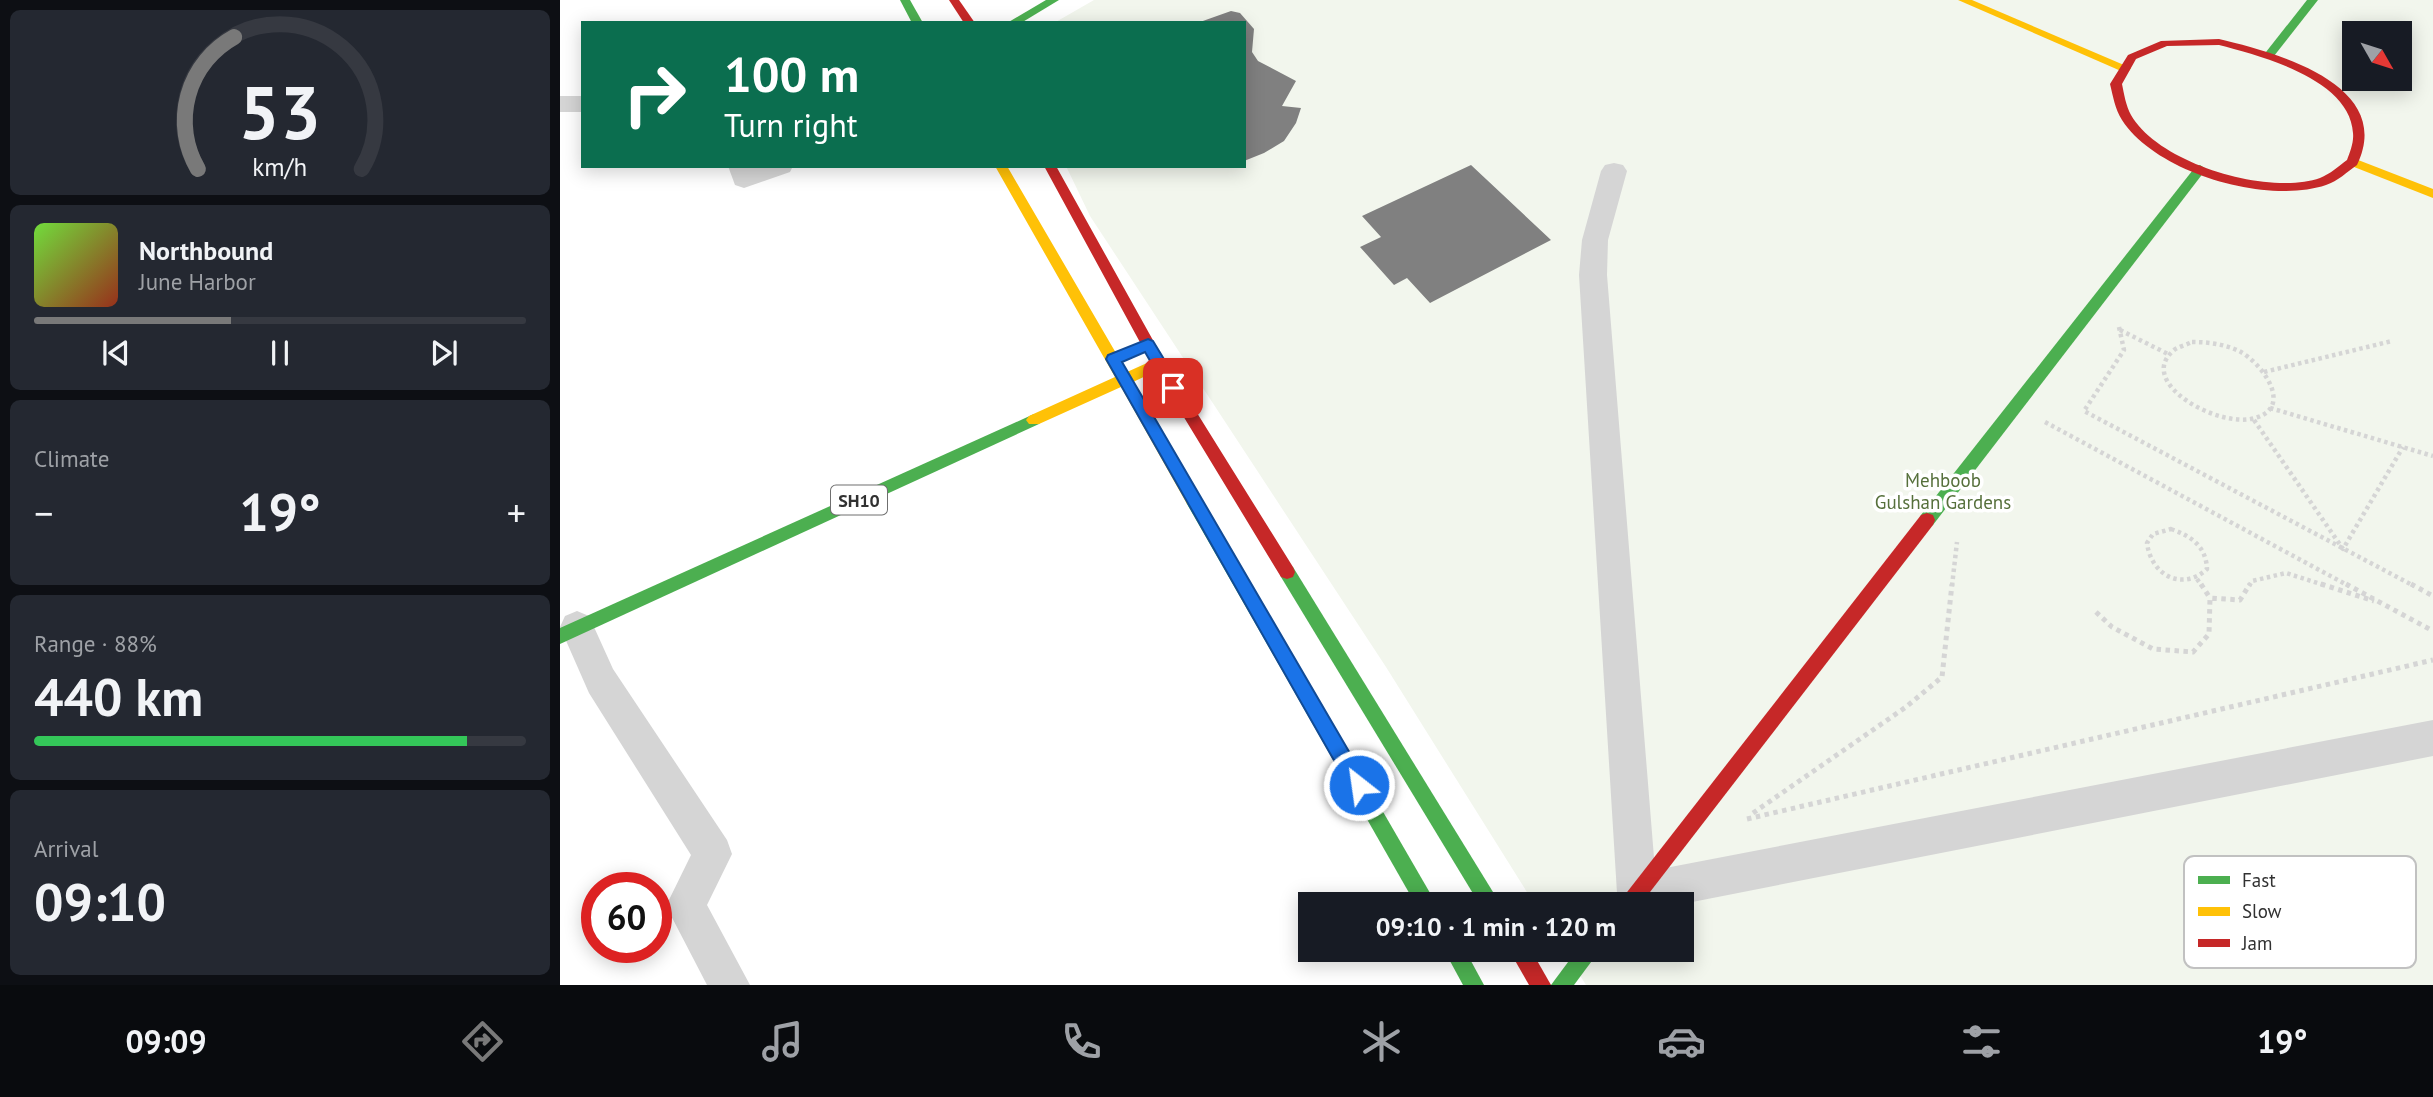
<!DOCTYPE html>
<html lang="en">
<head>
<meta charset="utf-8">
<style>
	body { margin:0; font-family:"PT Sans",sans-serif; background:#242831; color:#f1f3f6; height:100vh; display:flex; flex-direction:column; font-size:26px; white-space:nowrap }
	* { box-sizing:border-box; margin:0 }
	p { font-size:23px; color:#9ea1a6 }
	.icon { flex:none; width:38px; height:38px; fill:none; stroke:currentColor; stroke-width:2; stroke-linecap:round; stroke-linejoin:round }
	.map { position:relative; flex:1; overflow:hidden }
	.side { display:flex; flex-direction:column; gap:10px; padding:10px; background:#0d0f14; width:560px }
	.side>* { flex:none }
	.banner { position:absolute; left:21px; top:21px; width:665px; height:147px; border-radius:0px; box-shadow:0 4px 18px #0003; background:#0b6e4f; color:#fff; overflow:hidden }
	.needle { width:46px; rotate:129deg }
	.buttons { position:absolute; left:1782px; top:21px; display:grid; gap:14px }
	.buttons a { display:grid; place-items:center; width:70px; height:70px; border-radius:0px; background:#171b24; box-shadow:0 4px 18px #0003; font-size:35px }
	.speed { position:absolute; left:21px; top:872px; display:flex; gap:14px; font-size:35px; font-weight:700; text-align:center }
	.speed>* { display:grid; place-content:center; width:91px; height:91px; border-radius:50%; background:#171b24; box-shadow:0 4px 18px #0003; line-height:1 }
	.speed .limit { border:10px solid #d22; background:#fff; color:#111 }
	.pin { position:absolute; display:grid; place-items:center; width:60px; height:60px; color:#fff; margin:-30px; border-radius:14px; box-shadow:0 4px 10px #0006 }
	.me { position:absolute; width:77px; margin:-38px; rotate:330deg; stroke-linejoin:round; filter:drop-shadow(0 0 5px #0008) }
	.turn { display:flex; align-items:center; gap:24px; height:147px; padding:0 28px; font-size:32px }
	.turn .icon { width:91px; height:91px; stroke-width:2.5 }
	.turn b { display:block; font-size:49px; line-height:60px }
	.big { font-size:52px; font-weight:700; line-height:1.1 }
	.side .widget { flex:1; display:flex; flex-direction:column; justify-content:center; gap:10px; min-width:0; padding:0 24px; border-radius:10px; background:#242831 }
	.side .dial { align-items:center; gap:0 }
	.dial svg { height:182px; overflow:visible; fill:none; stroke:#363941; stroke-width:7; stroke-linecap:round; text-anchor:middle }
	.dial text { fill:#f1f3f6; stroke:none }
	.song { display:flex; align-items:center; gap:21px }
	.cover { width:84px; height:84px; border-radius:10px; background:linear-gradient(135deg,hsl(100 70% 55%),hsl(10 70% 35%)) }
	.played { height:7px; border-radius:4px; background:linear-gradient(90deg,#797979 40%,#363941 40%) }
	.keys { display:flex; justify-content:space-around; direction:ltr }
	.heat { display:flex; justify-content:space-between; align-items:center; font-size:38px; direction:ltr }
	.charge { height:10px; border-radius:5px; background:linear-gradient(90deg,#34c759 88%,#363941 0) }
	.trip { position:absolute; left:738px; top:892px; width:396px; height:70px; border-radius:0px; background:#171b24; box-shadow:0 4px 18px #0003; font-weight:700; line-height:70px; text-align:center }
	.tabs { display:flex; height:112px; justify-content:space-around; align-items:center; background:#090b0e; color:#9ea1a6 }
	.tabs .icon { width:49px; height:49px }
	.tabs .on { color:#797979 }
	.tabs b { font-size:32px; color:#f1f3f6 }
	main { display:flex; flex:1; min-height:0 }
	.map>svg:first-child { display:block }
	.green { fill:#f2f6ed; fill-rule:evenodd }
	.building { fill:#808080 }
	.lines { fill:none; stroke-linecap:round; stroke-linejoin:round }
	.path-far1 { stroke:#d5d5d5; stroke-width:4.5; stroke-dasharray:3.5 3.5; stroke-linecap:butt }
	.path { stroke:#d5d5d5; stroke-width:5; stroke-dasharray:4.5 4.5; stroke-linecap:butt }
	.street { fill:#d5d5d5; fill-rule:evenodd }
	.fast { fill:#4caf50; fill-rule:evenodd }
	.slow { fill:#ffc107; fill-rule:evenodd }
	.jam { fill:#c62828; fill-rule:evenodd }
	.route { fill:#1a73e8; stroke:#114b97; stroke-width:2 }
	.labels { text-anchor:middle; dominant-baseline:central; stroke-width:7; stroke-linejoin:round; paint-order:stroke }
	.shield { fill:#fff; stroke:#6f6f6f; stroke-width:2 }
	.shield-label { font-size:18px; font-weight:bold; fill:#313131 }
	.park-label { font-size:19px; fill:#56703b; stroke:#fff }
	.key { fill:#fff; stroke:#c1c1c1; stroke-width:2 }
	.key-label { font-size:19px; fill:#313131 }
</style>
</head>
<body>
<main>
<section class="side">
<div class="widget dial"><svg viewBox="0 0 100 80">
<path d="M14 69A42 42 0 1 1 86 69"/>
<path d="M14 69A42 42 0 0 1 30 11" stroke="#797979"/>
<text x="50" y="56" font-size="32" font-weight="700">53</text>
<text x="50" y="72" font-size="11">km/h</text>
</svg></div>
<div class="widget">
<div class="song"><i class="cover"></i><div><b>Northbound</b><p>June Harbor</p></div></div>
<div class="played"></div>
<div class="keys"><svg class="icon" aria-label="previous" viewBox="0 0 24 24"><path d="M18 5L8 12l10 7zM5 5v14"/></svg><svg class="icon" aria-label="pause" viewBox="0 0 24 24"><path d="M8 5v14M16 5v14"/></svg><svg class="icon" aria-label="next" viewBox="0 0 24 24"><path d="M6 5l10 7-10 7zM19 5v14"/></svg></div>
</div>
<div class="widget"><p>Climate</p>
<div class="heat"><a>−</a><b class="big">19°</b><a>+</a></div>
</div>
<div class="widget"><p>Range · 88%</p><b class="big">440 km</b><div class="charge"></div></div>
<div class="widget"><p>Arrival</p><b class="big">09:10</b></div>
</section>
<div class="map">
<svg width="1873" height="985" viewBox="0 0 1873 985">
	<rect width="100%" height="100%" fill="#fff"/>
	<path class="green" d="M 534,0 L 1873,0 L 1873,985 L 1026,985 L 1004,950 L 1122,950 L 1122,905 L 975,905 L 826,667 L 530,216 L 506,166 L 684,166 L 684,23 L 494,23 ZM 1794,33 L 1839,33 L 1839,79 L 1794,79 Z"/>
	<g class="building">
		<path d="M 671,11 L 680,13 L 694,29 L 692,52 L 698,61 L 736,81 L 722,106 L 741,108 L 736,123 L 724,141 L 704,153 L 684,161 L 684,23 L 640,22 Z"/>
		<path d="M 911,165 L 991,240 L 870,303 L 847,278 L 834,285 L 800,247 L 821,237 L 802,216 Z"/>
	</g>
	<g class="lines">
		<g class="path-far1">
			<path d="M 1559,327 L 1564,350 L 1524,411 L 1854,586"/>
			<path d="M 1560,330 L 1608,354"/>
			<path d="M 1632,342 C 1648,342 1664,344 1679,351 C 1701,362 1735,407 1695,418 C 1659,429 1576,383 1613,351 C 1617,347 1626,345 1632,342 Z"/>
			<path d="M 1704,372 L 1832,341"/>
			<path d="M 1710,408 L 1873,456"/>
			<path d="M 1694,420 L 1783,549 L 1843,447"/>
			<path d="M 1485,422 L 1789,586"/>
			<path d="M 1611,529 C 1631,536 1646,546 1647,569 C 1622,592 1591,575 1587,543 L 1593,534 Z"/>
			<path d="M 1637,579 L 1642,586"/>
			<path d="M 1392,586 L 1397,542"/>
			<path d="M 1689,586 L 1692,581 L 1726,573 L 1767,586"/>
		</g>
		<g class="path">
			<path d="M 1641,584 L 1650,598"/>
			<path d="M 1761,584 L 1814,601"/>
			<path d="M 1786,584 L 1873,631"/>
			<path d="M 1851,584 L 1873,596"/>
			<path d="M 1536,612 L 1552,627 L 1593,649 L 1633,652 L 1649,634 L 1650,598 L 1680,600 L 1690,584"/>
			<path d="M 1193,813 L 1346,707 L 1382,677 L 1392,584"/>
			<path d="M 1187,819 L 1873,660"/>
		</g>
		<g class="street">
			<rect x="0" y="96" width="23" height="16"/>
			<path d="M 1054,163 L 1063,165 L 1067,171 L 1048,240 L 1047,275 L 1095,870 L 1873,720 L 1873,756 L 1117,905 L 1062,905 L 1057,893 L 1019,275 L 1022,240 L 1041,171 L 1045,165 Z"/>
			<path d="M 168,166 L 233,166 L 230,172 L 184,188 L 175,185 Z"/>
			<path d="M 17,611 L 29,616 L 53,669 L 167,840 L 172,854 L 147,905 L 190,985 L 147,985 L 106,906 L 131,855 L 29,693 L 0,627 L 5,616 Z"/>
		</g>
		<g class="fast">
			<path d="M 340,0 L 350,0 L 363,23 L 352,23 Z"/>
			<path d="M 486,0 L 499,0 L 461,23 L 447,23 Z"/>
			<path d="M 1747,0 L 1758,0 L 1714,56 L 1706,56 L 1706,52 Z"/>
			<path d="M 1640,165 L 1646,169 L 1644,172 L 1373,525 L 1367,527 L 1361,525 L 1359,520 L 1361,515 L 1636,166 Z"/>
			<path d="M 474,414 L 482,420 L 479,424 L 0,644 L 0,628 Z"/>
			<path d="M 633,492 L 639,494 L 877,905 L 856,905 L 627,504 L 625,499 L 627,494 Z"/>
			<path d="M 727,565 L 733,567 L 941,905 L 920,905 L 721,577 L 719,572 L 721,567 Z"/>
			<path d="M 884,950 L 905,950 L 924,985 L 903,985 Z"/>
			<path d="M 1017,950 L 1040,950 L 1014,985 L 991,985 Z"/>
		</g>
		<g class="slow">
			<path d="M 1398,0 L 1412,0 L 1571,68 L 1569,71 L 1561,71 Z"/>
			<path d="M 1793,158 L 1873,189 L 1873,198 L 1789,165 L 1789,159 Z"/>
			<path d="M 435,166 L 447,166 L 567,372 L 587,363 L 592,365 L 594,369 L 592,373 L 573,382 L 639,494 L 641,499 L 639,504 L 627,504 L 561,387 L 479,424 L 469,424 L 466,420 L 469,416 L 555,377 Z"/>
		</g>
		<g class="jam">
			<path d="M 389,0 L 399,0 L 415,23 L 404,23 Z"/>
			<path d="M 1659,39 C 1714,52 1836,84 1797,165 C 1787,172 1778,181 1766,185 C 1707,205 1596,173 1562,120 C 1555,109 1553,96 1550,84 L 1568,55 L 1601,41 ZM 1659,45 C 1701,56 1790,79 1793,133 C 1794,142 1790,152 1787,160 C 1779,166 1770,174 1760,178 C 1709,196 1599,164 1571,115 C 1566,106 1564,94 1562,84 L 1576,59 L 1607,46 Z"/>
			<path d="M 484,166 L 496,166 L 604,360 L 733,567 L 735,572 L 733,577 L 727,579 L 721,577 L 594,368 Z"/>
			<path d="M 1367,513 L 1373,515 L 1375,520 L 1373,525 L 1080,905 L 1057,905 L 1361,515 Z"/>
			<path d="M 949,950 L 971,950 L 991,985 L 969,985 Z"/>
		</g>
	</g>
	<path class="route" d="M 588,339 L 593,341 L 619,384 L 621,388 L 619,392 L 608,392 L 585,352 L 562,362 L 805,779 L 808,785 L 805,792 L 799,795 L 792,792 L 546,359 L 548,355 Z"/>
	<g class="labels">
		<rect class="shield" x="271" y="485.5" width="56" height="29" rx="5"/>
		<g class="shield-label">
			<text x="299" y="500">SH10</text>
		</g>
		<g class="park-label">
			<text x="1383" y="480">Mehboob<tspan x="1383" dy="22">Gulshan Gardens</tspan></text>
		</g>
	</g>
	<rect x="1624" y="856" width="232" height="112" rx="10" class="key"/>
	<rect x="1638" y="876" width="32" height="8" fill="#4caf50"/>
	<rect x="1638" y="907" width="32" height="9" fill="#ffc107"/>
	<rect x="1638" y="939" width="32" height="8" fill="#c62828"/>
	<g class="key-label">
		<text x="1682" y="887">Fast</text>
		<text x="1682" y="918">Slow</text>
		<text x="1682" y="950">Jam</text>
	</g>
</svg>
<div class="buttons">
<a><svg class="needle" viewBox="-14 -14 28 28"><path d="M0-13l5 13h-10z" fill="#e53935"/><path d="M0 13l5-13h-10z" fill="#9ea1a6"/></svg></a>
</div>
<div class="speed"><div class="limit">60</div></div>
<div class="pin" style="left:613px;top:388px;background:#d93025"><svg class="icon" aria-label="arrive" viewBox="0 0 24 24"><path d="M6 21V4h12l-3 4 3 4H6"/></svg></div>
<svg class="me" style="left:799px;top:785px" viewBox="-20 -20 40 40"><circle r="17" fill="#1a73e8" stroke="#fff" stroke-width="3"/><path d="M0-11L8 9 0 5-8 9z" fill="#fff"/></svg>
<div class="trip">09:10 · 1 min · 120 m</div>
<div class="banner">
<div class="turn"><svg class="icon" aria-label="right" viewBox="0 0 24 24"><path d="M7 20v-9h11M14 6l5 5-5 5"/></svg><div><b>100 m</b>Turn right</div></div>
</div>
</div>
</main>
<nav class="tabs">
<b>09:09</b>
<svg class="icon on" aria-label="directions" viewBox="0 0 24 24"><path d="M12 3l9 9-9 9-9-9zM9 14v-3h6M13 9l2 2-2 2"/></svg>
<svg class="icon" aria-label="music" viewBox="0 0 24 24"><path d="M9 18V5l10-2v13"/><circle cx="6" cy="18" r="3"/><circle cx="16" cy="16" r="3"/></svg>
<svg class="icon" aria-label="phone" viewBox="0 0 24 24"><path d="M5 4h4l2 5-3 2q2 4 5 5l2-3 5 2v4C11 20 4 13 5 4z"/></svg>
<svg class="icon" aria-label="climate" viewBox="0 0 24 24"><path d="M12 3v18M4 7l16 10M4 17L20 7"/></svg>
<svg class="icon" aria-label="car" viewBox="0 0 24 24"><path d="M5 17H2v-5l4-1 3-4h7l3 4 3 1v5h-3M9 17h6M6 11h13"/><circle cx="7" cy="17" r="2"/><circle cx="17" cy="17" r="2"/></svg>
<svg class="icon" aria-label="filters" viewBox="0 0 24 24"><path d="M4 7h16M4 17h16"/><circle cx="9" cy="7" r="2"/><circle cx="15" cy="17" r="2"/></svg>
<b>19°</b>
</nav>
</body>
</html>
